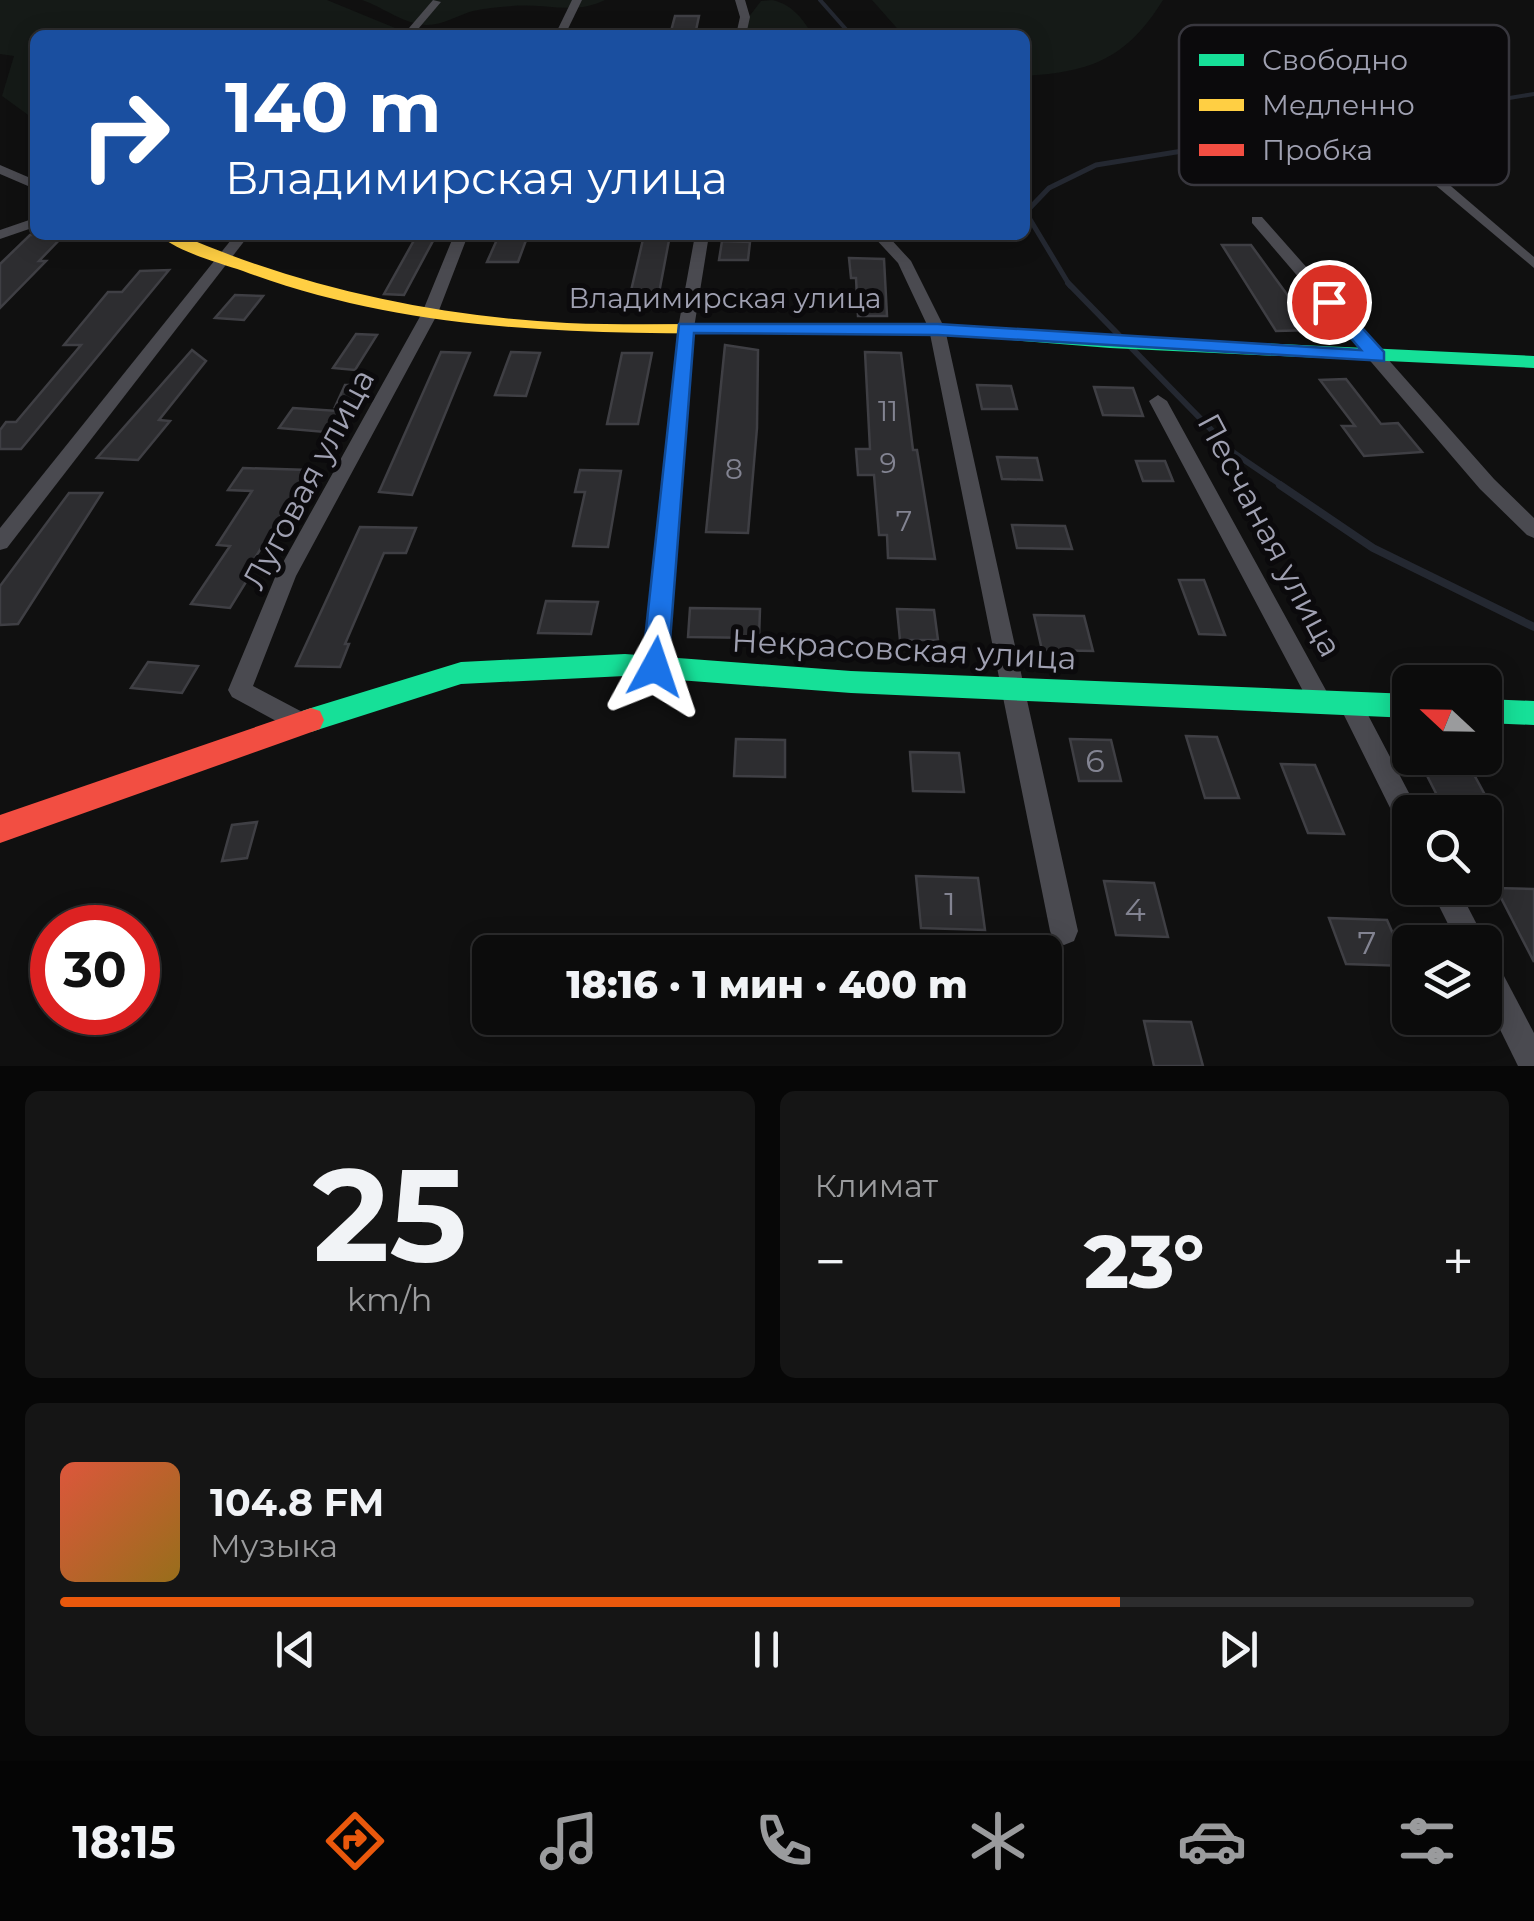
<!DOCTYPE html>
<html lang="ru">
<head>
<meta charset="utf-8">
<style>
	body { margin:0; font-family:Montserrat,sans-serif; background:#151515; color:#f1f3f6; height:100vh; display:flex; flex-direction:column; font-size:38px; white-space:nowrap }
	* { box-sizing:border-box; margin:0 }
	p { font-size:32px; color:#9a9b9d }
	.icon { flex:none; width:55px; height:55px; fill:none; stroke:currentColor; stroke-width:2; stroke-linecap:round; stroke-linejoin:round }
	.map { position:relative; height:1066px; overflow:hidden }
	.panel { display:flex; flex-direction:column; gap:25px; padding:25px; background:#070707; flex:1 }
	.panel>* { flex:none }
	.guide { position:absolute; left:30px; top:30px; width:1000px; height:210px; border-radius:15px; box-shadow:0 5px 25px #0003,0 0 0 2px #2c2c2d; background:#1a4fa0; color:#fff; overflow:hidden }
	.needle { width:65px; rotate:292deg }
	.fabs { position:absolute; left:1392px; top:665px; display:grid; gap:20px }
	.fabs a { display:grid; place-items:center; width:110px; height:110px; border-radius:15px; background:#0c0c0c; box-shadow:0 5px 25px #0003,0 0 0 2px #2c2c2d; font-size:50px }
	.speed { position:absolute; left:30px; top:905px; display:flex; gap:20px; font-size:50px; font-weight:700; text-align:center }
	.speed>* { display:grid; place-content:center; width:130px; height:130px; border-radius:50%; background:#0c0c0c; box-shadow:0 5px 25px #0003,0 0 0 2px #2c2c2d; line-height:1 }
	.speed .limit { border:15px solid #d22; background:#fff; color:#111 }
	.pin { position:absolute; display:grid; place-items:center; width:85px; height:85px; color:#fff; margin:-42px; border:5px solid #fff; border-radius:50%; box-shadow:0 2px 10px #0007 }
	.me { position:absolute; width:110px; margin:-55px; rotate:5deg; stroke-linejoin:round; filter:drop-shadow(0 0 8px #0008) }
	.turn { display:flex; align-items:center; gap:35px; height:210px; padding:0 30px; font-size:45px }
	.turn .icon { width:130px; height:130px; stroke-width:2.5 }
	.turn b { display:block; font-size:70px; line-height:85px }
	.big { font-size:75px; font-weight:800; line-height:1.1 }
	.panel .widget { flex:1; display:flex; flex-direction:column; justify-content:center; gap:15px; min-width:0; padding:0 35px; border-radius:15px; background:#151515 }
	.panel .dial { align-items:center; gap:0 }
	.dial b { font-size:130px; line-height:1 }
	.song { display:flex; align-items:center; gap:30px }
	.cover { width:120px; height:120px; border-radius:15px; background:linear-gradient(135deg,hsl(10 70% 55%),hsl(40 70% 35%)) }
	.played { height:10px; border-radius:5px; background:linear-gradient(90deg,#ea580c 75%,#2c2c2d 75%) }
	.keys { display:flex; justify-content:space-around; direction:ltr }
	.heat { display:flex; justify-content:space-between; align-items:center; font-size:55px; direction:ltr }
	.panel .tiles { flex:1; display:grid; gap:25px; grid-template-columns:1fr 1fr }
	.widget:last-child { grid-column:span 2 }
	.trip { position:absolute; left:472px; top:935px; width:590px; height:100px; border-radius:15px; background:#0c0c0c; box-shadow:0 5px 25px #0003,0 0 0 2px #2c2c2d; font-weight:800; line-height:100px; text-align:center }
	.menu { display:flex; height:160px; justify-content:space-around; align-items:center; background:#050505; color:#9a9b9d }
	.menu .icon { width:70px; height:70px }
	.menu .active { color:#ea580c }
	.menu b { font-size:45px; color:#f1f3f6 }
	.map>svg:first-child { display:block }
	.green { fill:#151a17 }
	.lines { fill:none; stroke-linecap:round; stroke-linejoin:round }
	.stream-far3 { stroke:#242831; stroke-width:4 }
	.stream-far2 { stroke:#242831; stroke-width:5 }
	.stream-far1 { stroke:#242831; stroke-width:6 }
	.stream { stroke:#242831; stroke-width:8 }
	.building { fill:#2d2d30; stroke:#3f3f44; stroke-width:2.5 }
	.street { fill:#4a4a50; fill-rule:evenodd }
	.fast { fill:#16e098; fill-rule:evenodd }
	.slow { fill:#ffcf43; fill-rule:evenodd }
	.jam { fill:#f24e42; fill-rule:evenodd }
	.route { fill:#1a73e8; stroke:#114b97; stroke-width:2.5 }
	.labels { text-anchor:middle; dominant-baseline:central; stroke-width:10; stroke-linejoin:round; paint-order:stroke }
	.far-street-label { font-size:28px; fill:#a0a1b2; stroke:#0b0a0c }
	.number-label { font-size:28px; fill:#838492 }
	.street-label { font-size:32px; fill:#a0a1b2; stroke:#0b0a0c }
	.near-number-label { font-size:32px; fill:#838492 }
	.key { fill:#0b0a0c; stroke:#38373e; stroke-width:2.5 }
	.key-label { font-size:28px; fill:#a0a1b2 }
</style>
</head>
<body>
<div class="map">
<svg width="1534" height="1066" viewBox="0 0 1534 1066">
	<rect width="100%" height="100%" fill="#101010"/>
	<g class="green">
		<path d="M 0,0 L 327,0 L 400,30 L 394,35 L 35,35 L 35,120 L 2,96 L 14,56 L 0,54 Z"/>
		<path d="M 362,0 L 605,0 C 576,15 544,3 512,6 C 499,7 485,8 473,11 C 458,15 443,25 427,25 C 405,25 383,7 362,0 Z"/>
		<path d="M 772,0 C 791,4 803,18 812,35 L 746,35 L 745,22 L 761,1 Z"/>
		<path d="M 872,0 L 1163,0 C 1127,58 1092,72 1025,76 L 1025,35 L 903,35 Z"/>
	</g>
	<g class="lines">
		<g class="stream-far3">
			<path d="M 820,0 L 851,35"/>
			<path d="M 1333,127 L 1534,94"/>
		</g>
		<g class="stream-far2">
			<path d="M 1025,211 L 1070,286"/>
			<path d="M 1026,212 L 1049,188 L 1096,165 L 1349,124"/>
		</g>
		<path class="stream-far1" d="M 1068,283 L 1234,453 L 1284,487"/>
		<path class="stream" d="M 1280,485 L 1373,548 L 1534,627"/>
	</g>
	<g class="building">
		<path d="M 675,16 L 699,16 L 695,35 L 670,35 Z"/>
		<path d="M 30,235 L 64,235 L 39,261 L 46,261 L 0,308 L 0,264 Z"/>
		<path d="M 417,235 L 434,239 L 404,295 L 384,294 Z"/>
		<path d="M 499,235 L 528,235 L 518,262 L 487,262 Z"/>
		<path d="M 644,235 L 670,235 L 656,309 L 627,308 Z"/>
		<path d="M 722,241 L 750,242 L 748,260 L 719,260 Z"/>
		<path d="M 1222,245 L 1251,245 L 1313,330 L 1276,331 Z"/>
		<path d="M 849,258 L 884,259 L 887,316 L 858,316 L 856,278 L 851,278 Z"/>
		<path d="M 169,270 L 21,449 L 0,449 L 0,430 L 6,422 L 16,422 L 81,345 L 64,345 L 108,292 L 122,292 L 140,271 Z"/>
		<path d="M 235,295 L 263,296 L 244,320 L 215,318 Z"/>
		<path d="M 356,334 L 377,335 L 355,370 L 333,368 Z"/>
		<path d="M 725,345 L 758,350 L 757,428 L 748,533 L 706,532 Z"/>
		<path d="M 192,350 L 206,361 L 159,420 L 170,421 L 138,460 L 97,458 Z"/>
		<path d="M 441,352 L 470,353 L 412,495 L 379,492 Z"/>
		<path d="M 511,352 L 540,353 L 526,396 L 495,395 Z"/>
		<path d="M 865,352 L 901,353 L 913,450 L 917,450 L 935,559 L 888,558 L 887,535 L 879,535 L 874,475 L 858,475 L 856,449 L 870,449 Z"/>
		<path d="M 622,353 L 652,353 L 638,424 L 607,424 Z"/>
		<path d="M 1346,379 L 1381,424 L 1398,423 L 1422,452 L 1364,456 L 1342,426 L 1355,426 L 1320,380 Z"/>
		<path d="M 345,385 L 367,385 L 358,407 L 335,407 Z"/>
		<path d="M 977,385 L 1011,386 L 1017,409 L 982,409 Z"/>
		<path d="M 1094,387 L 1133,388 L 1143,416 L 1103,415 Z"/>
		<path d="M 293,408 L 339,411 L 325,432 L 279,428 Z"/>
		<path d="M 997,457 L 1037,458 L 1042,480 L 1002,479 Z"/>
		<path d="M 1136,461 L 1165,461 L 1173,481 L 1143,481 Z"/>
		<path d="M 243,468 L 309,470 L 244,576 L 249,577 L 230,608 L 191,604 L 230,546 L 217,545 L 252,491 L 228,490 Z"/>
		<path d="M 580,470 L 621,471 L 608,547 L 573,546 L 585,492 L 575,492 Z"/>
		<path d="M 69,493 L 102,493 L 18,624 L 0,625 L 0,586 Z"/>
		<path d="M 1012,525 L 1065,526 L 1072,549 L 1017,548 Z"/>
		<path d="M 360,527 L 416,528 L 406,553 L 384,553 L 345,644 L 349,644 L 340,667 L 296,666 Z"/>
		<path d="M 1179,580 L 1204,580 L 1225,635 L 1199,634 Z"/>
		<path d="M 546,601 L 598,602 L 591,634 L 538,633 Z"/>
		<path d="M 690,608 L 760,609 L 759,638 L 688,637 Z"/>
		<path d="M 897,609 L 934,610 L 938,640 L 900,640 Z"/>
		<path d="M 1034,615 L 1084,616 L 1093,651 L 1042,650 Z"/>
		<path d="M 148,662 L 198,666 L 182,693 L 131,688 Z"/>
		<path d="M 1186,736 L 1217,737 L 1239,798 L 1205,798 Z"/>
		<path d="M 736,739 L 785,740 L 785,777 L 734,776 Z"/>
		<path d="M 1070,739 L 1111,740 L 1121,781 L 1079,781 Z"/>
		<path d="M 910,752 L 959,753 L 964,792 L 913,791 Z"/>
		<path d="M 1418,758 L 1465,758 L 1491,806 L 1442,805 Z"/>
		<path d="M 1281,764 L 1315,765 L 1344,834 L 1308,833 Z"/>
		<path d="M 257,822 L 247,858 L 222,861 L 232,825 Z"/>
		<path d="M 916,876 L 978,878 L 985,930 L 921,928 Z"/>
		<path d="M 1104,881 L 1154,883 L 1168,937 L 1116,935 Z"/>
		<path d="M 1496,888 L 1534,889 L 1534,962 Z"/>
		<path d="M 1329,918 L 1387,920 L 1407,966 L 1346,964 Z"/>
		<path d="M 1144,1021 L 1191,1022 L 1203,1066 L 1154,1066 Z"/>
	</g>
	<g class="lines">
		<g class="street">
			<path d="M 433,0 L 441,2 L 413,35 L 403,35 Z"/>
			<path d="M 572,0 L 582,0 L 565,35 L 555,35 Z"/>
			<path d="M 735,0 L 745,0 L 750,17 L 746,35 L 736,35 L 740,17 Z"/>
			<path d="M 1396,146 L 1404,146 L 1534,257 L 1534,268 L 1396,152 Z"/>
			<path d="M 0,165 L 35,180 L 35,189 L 0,174 Z"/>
			<path d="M 1252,217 L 1262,217 L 1494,479 L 1534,518 L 1534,538 L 1527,535 L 1480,489 L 1252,223 Z"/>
			<path d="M 35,218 L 35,227 L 0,239 L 0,230 Z"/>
			<path d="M 235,235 L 249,235 L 7,548 L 0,550 L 0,528 Z"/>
			<path d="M 454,235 L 468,235 L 438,313 L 296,576 L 253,686 L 308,715 L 312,723 L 308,731 L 300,734 L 232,697 L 228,690 L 276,575 L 422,313 Z"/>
			<path d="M 695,235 L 709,235 L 694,328 L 666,667 L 663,674 L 655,677 L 647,674 L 644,667 L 678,328 Z"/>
			<path d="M 872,235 L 887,235 L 911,261 L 945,329 L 1078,931 L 1074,941 L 1064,945 L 1054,941 L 1050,931 L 929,329 L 898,263 Z"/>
			<path d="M 1158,395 L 1167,401 L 1328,694 L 1332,701 L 1328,708 L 1320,711 L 1312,708 L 1149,401 Z"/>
			<path d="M 1350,693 L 1358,696 L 1419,812 L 1410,812 L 1410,834 L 1401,830 L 1338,703 L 1342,696 Z"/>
			<path d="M 1430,888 L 1458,888 L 1486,942 L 1485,945 L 1457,942 Z"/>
			<path d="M 1485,955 L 1495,959 L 1534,1033 L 1534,1066 L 1518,1066 L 1485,999 Z"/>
		</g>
		<g class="fast">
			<path d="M 781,324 L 937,324 L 1110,336 L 1534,356 L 1534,368 L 1110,348 L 937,334 L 775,333 L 772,329 Z"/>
			<path d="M 625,654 L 851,671 L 1410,694 L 1410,718 L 851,693 L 625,676 L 461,684 L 311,732 L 302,729 L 298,720 L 302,711 L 311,708 L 461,662 Z"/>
			<path d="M 1485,699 L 1534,701 L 1534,725 L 1485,723 Z"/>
		</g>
		<path class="slow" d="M 159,235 L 180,235 C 304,288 433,316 567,323 C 638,326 710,323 781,324 L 790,329 L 781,334 C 596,333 420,337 243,271 C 217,262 180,253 159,235 Z"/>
		<path class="jam" d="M 311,708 L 320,711 L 324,720 L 320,729 L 0,843 L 0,815 Z"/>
	</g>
	<path class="route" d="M 1329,297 L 1335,298 L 1384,352 L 1384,361 L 938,335 L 694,333 L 668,667 L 664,675 L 655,678 L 646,675 L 642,667 L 679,324 L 938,324 L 1361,350 L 1320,302 Z"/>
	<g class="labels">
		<g class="far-street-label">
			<text x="725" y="298">Владимирская улица</text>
		</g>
		<g class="number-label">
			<text x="888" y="411">11</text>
			<text x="888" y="463">9</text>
			<text x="734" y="469">8</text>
			<text x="904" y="521">7</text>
		</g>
		<g class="street-label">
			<text transform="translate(308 479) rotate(-62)">Луговая улица</text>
			<text transform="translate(1270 535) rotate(62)">Песчаная улица</text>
			<text transform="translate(904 649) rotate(3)">Некрасовская улица</text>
		</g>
		<g class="near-number-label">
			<text x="1095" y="760">6</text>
			<text x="950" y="903">1</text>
			<text x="1135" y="909">4</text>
			<text x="1367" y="942">7</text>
		</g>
	</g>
	<rect x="1179" y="25" width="330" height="160" rx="15" class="key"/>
	<rect x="1199" y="54" width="45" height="12" fill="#16e098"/>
	<rect x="1199" y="99" width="45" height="12" fill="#ffcf43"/>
	<rect x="1199" y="144" width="45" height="12" fill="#f24e42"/>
	<g class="key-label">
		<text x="1262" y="70">Свободно</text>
		<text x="1262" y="115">Медленно</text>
		<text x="1262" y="160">Пробка</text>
	</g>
</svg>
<div class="fabs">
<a><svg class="needle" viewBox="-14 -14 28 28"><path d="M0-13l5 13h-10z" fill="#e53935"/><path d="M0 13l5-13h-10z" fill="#9a9b9d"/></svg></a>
<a><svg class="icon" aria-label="search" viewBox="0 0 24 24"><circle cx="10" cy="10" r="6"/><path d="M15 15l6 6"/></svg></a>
<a><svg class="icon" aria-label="layers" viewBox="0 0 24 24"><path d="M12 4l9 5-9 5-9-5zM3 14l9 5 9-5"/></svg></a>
</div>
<div class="speed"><div class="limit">30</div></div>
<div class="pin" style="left:1329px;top:302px;background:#d93025"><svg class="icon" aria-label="arrive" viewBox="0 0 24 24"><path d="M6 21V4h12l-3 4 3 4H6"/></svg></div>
<svg class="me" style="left:655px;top:667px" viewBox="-20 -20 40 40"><path d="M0-17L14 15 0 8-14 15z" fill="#1a73e8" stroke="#fff" stroke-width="4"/></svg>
<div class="trip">18:16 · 1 мин · 400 m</div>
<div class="guide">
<div class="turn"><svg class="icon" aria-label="right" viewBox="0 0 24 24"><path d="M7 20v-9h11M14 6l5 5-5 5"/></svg><div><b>140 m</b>Владимирская улица</div></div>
</div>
</div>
<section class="panel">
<div class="tiles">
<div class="widget dial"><b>25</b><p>km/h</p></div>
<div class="widget"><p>Климат</p>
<div class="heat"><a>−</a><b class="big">23°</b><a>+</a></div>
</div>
<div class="widget">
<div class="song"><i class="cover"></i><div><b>104.8 FM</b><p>Музыка</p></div></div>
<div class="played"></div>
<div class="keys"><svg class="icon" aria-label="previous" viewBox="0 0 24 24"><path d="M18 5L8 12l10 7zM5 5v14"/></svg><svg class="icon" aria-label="pause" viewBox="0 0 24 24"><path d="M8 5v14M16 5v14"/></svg><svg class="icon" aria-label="next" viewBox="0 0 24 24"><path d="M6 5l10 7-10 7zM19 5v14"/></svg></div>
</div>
</div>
</section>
<nav class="menu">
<b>18:15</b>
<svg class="icon active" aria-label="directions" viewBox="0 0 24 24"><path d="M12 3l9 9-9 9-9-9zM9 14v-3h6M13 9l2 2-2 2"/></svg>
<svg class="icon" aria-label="music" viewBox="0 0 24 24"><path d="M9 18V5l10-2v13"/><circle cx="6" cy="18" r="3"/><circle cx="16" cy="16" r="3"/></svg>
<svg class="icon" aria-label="phone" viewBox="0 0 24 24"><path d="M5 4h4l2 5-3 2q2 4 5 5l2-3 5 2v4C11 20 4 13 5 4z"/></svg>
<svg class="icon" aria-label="climate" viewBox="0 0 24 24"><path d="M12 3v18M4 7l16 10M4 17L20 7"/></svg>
<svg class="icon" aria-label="car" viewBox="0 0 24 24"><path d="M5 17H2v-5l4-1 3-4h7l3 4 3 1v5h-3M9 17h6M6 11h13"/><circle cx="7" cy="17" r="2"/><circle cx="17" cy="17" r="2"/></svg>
<svg class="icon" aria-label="filters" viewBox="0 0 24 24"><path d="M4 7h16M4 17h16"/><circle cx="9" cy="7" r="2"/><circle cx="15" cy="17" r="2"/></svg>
</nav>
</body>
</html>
